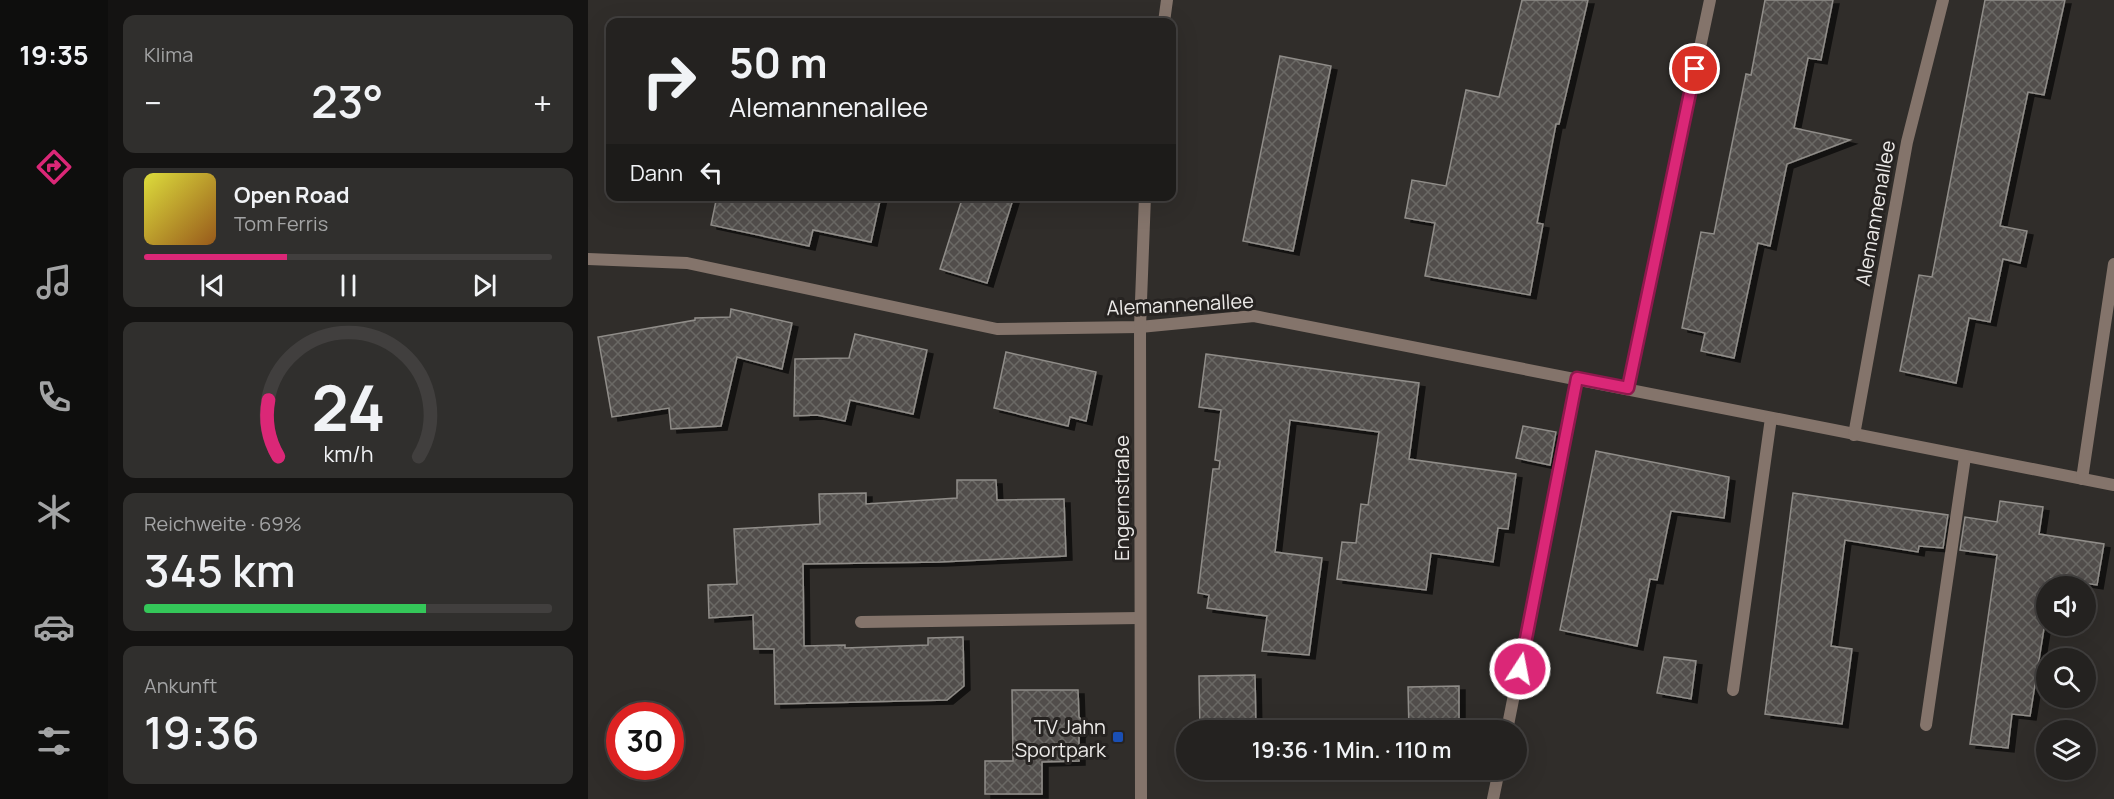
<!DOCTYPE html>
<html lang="de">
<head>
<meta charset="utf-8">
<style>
	body { margin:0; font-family:Manrope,sans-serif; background:#302f2d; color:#f1f3f6; height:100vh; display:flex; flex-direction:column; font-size:22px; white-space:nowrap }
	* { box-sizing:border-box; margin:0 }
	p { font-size:20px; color:#a3a4a5 }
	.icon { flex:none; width:33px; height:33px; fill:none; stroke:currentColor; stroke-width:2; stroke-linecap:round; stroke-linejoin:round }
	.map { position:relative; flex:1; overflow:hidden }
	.panel { display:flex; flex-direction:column; gap:15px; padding:15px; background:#141312; width:480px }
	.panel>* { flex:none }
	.hud { position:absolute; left:18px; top:18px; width:570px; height:183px; border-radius:12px; box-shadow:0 6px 24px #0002,0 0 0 2px #413f3e; background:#242220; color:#f1f3f6; overflow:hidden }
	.tools { position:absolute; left:1448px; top:576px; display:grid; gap:12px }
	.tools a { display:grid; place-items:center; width:60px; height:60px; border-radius:50%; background:#242220; box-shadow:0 6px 24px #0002,0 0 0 2px #413f3e; font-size:30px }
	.speed { position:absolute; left:18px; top:702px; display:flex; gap:12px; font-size:30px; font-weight:700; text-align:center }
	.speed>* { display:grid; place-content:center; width:78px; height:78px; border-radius:50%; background:#242220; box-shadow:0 6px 24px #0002,0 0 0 2px #413f3e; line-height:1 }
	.speed .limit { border:9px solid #d22; background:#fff; color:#111 }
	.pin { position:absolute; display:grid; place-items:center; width:51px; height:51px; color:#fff; margin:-26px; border:3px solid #fff; border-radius:50%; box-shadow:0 2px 6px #0007 }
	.me { position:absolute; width:66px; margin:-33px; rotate:11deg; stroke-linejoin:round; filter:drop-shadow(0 0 4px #0008) }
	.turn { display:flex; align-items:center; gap:21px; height:126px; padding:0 24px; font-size:27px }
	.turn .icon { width:78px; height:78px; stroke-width:2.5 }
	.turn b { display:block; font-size:42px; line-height:51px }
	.then { display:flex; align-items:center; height:57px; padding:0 24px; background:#0003; gap:12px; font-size:22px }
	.big { font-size:45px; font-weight:600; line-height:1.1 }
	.panel .card { flex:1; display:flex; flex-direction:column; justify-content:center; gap:9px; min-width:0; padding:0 21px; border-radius:12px; background:#302f2d }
	.panel .dial { align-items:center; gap:0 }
	.dial svg { height:156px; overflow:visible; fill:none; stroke:#413f3e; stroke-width:7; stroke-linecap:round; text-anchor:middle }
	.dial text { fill:#f1f3f6; stroke:none }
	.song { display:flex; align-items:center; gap:18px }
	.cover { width:72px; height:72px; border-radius:9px; background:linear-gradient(135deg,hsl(60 70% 55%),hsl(30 70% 35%)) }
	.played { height:6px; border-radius:3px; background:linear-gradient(90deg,#db2777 35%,#413f3e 35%) }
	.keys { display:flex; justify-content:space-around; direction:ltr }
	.heat { display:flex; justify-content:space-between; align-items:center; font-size:33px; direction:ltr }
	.charge { height:9px; border-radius:4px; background:linear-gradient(90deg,#34c759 69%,#413f3e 0) }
	.trip { position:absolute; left:588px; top:720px; width:351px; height:60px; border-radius:30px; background:#242220; box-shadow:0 6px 24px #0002,0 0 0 2px #413f3e; font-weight:600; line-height:60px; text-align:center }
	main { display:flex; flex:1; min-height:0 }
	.menu { display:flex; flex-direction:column; width:108px; justify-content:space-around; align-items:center; background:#0e0e0d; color:#a3a4a5 }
	.menu .icon { width:42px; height:42px }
	.menu .current { color:#db2777 }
	.menu b { font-size:27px; color:#f1f3f6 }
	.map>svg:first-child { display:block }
	.building { fill:url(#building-cross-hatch); stroke:#908d89; stroke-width:1.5; filter:url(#shadow) }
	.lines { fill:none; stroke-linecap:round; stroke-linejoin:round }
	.lane { stroke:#84746b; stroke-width:12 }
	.street { stroke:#84746b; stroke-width:12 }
	.route-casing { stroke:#8e194d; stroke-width:15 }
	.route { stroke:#db2777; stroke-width:10 }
	.transit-dot { fill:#1a4fb4; stroke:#262321; stroke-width:2 }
	.labels { text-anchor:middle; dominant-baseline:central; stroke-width:6; stroke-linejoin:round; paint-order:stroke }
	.street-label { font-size:20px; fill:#eceae8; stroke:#262321 }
	.poi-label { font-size:20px; fill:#eceae8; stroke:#262321; text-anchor:end }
</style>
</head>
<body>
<main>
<nav class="menu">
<b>19:35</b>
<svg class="icon current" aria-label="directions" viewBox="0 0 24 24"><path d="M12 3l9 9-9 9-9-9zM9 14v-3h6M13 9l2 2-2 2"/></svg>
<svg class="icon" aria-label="music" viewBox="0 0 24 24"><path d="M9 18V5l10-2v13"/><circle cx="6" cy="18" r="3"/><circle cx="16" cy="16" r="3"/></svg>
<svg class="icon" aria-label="phone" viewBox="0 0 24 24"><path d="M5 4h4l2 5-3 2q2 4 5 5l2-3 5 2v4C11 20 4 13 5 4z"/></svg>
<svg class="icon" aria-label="climate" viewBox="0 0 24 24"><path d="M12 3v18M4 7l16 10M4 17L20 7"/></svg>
<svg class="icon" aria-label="car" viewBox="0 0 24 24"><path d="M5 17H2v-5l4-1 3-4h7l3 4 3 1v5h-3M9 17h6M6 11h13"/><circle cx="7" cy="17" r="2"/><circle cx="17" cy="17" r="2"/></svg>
<svg class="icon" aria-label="filters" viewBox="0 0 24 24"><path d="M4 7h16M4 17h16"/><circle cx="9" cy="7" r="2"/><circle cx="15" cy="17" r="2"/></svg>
</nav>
<section class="panel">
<div class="card"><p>Klima</p>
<div class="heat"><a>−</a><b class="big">23°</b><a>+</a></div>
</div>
<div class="card">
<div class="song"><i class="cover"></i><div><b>Open Road</b><p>Tom Ferris</p></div></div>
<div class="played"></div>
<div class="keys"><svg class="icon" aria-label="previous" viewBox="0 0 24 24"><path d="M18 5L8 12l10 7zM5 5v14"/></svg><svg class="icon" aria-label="pause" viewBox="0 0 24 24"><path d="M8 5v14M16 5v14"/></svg><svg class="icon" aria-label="next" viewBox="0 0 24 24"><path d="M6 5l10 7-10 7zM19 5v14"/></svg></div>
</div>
<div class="card dial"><svg viewBox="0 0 100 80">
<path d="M14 69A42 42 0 1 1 86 69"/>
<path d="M14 69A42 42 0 0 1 9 40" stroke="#db2777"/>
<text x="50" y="56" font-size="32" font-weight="700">24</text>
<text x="50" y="72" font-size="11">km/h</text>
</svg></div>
<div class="card"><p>Reichweite · 69%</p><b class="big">345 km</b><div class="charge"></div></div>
<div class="card"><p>Ankunft</p><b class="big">19:36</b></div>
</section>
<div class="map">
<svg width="1526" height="799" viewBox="0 0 1526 799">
	<defs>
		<pattern id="building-cross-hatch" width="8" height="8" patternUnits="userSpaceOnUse" patternTransform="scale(1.5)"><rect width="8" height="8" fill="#514e4b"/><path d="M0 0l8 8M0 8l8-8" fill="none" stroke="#6a6865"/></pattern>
		<filter id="shadow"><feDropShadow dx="6" dy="4" stdDeviation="0" flood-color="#0009"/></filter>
	</defs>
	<rect width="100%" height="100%" fill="#302d2a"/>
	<g class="building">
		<path d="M 934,0 L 1000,0 L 971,124 L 968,124 L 949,223 L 955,224 L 942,295 L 837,276 L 847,223 L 817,218 L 824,180 L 858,186 L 878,90 L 911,97 Z"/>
		<path d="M 1177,0 L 1245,0 L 1233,60 L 1220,58 L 1206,128 L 1262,140 L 1199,164 L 1182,246 L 1170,243 L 1146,358 L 1113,351 L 1117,333 L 1094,328 L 1113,232 L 1126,234 L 1158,74 L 1163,75 Z"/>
		<path d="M 1397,0 L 1477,0 L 1456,95 L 1440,92 L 1412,226 L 1439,231 L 1432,263 L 1415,259 L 1402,322 L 1381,318 L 1368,383 L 1312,371 L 1331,275 L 1344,277 Z"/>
		<path d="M 692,56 L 743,66 L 705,251 L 655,241 Z"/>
		<path d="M 129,196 L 293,196 L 283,242 L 225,230 L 221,246 L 123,225 Z"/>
		<path d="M 375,196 L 426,196 L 399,283 L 352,269 Z"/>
		<path d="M 143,309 L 204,323 L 194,369 L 149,357 L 133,426 L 83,429 L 81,408 L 24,417 L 10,337 L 107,320 L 107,318 L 142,317 Z"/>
		<path d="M 267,334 L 339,350 L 325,414 L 262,400 L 257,421 L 229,415 L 206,416 L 207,359 L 261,358 Z"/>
		<path d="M 418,352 L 508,372 L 498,421 L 482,417 L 480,426 L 406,408 Z"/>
		<path d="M 618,354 L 831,383 L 821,459 L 928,474 L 920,529 L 910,528 L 905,562 L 843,553 L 838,590 L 749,579 L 754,542 L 768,543 L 773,504 L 780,505 L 791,432 L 702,420 L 687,552 L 734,558 L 721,655 L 674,651 L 679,616 L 619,608 L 621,595 L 610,593 L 625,469 L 631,469 L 632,461 L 627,460 L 633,410 L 611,407 Z"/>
		<path d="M 935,426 L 968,432 L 962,465 L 928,458 Z"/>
		<path d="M 1008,451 L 1141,477 L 1136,518 L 1083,511 L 1069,580 L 1062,579 L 1049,646 L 972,630 Z"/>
		<path d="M 369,480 L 408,480 L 409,500 L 476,499 L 478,556 L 352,562 L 215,564 L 216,646 L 257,645 L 257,648 L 340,645 L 340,638 L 375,637 L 376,686 L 359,700 L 187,704 L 186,649 L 166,649 L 165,615 L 121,618 L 120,585 L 149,584 L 146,529 L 232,524 L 231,494 L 278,493 L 278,504 L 369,498 Z"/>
		<path d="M 1205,493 L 1360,515 L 1355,548 L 1331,546 L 1330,552 L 1257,540 L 1243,646 L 1264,649 L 1254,724 L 1177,714 Z"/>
		<path d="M 1412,501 L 1455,507 L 1451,534 L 1516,544 L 1509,585 L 1463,578 L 1462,586 L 1458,586 L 1458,616 L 1442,716 L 1424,714 L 1420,748 L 1382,744 L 1409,555 L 1372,550 L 1377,517 L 1409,522 Z"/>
		<path d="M 1076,657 L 1108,661 L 1103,699 L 1069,693 Z"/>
		<path d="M 667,675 L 668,730 L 612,730 L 611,676 Z"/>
		<path d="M 871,686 L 871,730 L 821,730 L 820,687 Z"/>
		<path d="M 424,690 L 490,690 L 491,717 L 498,725 L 491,734 L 491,761 L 454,762 L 454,794 L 397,794 L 397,761 L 425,761 Z"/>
	</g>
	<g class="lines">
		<path class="lane" d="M 273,622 L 552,618"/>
		<g class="street">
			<path d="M 576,22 L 579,0"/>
			<path d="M 0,259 L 99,263 L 409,329 L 552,327 L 666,316 L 1526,485"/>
			<path d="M 1040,388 L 1122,0"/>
			<path d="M 1266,435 L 1319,142 L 1355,0"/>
			<path d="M 1494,479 L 1526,264"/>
			<path d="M 1145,690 L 1183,418"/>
			<path d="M 1338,725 L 1377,457"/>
			<path d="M 919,730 L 989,378"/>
			<path d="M 553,799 L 552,327 L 557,196"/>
			<path d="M 905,799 L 911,770"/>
		</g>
	</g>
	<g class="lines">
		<defs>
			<path id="route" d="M 932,669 L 989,378 L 1040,388 L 1107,69"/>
		</defs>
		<use href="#route" class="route-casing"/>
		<use href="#route" class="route"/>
	</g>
	<rect class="transit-dot" x="524" y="731" width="12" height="12" rx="3"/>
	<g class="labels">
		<g class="street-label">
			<text transform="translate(1287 213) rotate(-80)">Alemannenallee</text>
			<text transform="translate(592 304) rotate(-3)">Alemannenallee</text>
			<text transform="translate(533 498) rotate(-90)">Engernstraße</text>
		</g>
		<g class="poi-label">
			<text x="518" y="726">TV Jahn<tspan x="518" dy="23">Sportpark</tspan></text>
		</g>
	</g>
</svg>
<div class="tools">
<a><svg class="icon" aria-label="sound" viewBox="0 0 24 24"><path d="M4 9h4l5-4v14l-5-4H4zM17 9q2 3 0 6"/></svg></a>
<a><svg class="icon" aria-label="search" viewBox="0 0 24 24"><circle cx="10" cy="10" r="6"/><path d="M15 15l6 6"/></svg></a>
<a><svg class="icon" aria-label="layers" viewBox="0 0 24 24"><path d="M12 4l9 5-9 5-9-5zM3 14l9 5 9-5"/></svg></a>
</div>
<div class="speed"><div class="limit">30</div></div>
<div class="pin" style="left:1107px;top:69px;background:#d93025"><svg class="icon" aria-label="arrive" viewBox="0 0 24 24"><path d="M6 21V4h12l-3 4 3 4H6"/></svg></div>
<svg class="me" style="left:932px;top:669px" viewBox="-20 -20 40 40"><circle r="17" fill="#db2777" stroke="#fff" stroke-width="3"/><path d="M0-11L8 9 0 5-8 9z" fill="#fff"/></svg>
<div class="trip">19:36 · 1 Min. · 110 m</div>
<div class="hud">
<div class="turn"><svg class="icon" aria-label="right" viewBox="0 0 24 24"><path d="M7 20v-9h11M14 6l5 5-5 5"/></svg><div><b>50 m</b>Alemannenallee</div></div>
<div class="then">Dann<svg class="icon" aria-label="left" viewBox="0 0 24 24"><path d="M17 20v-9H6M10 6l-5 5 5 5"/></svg></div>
</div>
</div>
</main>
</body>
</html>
